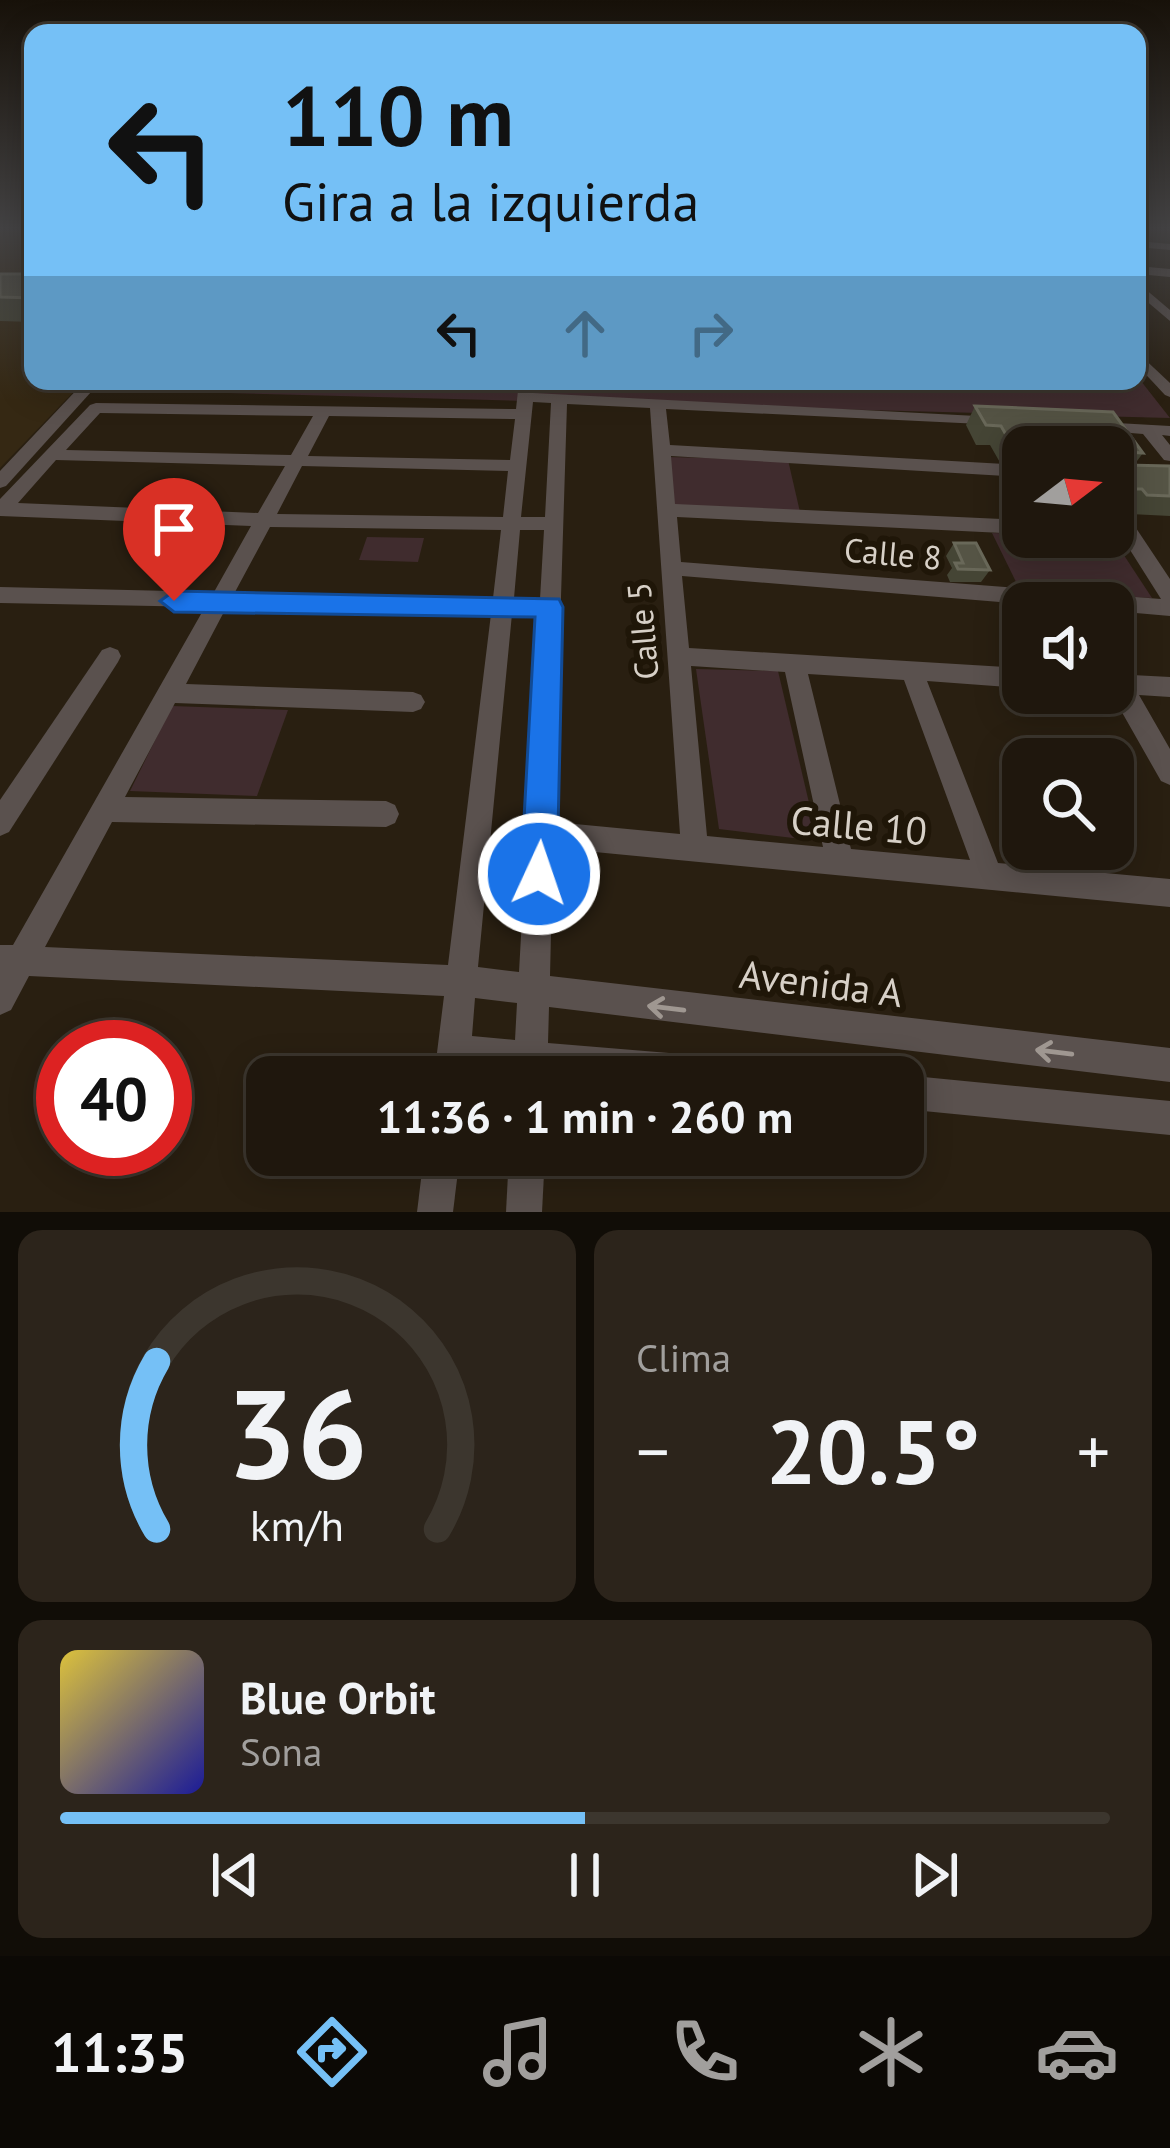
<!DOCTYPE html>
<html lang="es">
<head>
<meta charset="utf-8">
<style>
	body { margin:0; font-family:"PT Sans",sans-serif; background:#2c241b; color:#f1f3f6; height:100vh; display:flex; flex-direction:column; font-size:45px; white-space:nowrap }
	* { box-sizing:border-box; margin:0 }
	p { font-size:39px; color:#a19f9d }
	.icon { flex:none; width:66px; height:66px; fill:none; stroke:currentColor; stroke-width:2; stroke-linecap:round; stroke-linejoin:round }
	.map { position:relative; height:1212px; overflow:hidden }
	.drawer { display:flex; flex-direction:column; gap:18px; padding:18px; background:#110d07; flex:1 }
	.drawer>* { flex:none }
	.guide { position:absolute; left:24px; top:24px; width:1122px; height:366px; border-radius:24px; box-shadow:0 6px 30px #0003,0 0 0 3px #3c362e; background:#75c0f6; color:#111; overflow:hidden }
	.needle { width:78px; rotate:74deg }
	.tools { position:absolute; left:1002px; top:426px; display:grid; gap:24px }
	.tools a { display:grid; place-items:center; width:132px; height:132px; border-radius:24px; background:#1f170d; box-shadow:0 6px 30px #0003,0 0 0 3px #3c362e; font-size:60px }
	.speed { position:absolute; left:36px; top:1020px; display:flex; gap:24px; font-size:60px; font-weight:700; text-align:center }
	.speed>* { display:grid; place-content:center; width:156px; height:156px; border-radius:50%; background:#1f170d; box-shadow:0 6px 30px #0003,0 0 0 3px #3c362e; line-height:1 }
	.speed .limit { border:18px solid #d22; background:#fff; color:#111 }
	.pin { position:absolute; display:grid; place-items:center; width:102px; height:102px; color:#fff; margin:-123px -51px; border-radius:50% 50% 50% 0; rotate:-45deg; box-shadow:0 0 12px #0007 }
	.pin .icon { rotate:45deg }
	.me { position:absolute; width:132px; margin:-66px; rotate:3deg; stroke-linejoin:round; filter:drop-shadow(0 0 9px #0008) }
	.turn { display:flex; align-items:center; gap:42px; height:252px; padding:0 60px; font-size:54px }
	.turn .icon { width:156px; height:156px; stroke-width:2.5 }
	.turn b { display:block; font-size:84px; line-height:102px }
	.lanes { display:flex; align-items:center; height:114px; padding:0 60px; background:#0003; justify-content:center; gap:60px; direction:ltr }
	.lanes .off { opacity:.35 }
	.big { font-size:90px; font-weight:800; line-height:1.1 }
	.drawer .tile { flex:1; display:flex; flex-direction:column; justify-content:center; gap:18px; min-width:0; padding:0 42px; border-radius:24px; background:#2c241b }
	.drawer .dial { align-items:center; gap:0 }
	.dial svg { height:312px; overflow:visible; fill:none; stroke:#3c362e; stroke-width:7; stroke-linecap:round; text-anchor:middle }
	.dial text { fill:#f1f3f6; stroke:none }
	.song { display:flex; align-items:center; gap:36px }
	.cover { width:144px; height:144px; border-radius:18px; background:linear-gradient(135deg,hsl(50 70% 55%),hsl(240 70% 35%)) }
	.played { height:12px; border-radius:6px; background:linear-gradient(90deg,#75c0f6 50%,#3c362e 50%) }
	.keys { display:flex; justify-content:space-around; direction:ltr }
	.heat { display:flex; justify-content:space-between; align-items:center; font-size:66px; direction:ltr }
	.drawer .tiles { flex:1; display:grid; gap:18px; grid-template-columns:1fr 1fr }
	.tile:last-child { grid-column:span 2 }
	.trip { position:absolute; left:246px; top:1056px; width:678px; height:120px; border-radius:24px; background:#1f170d; box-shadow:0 6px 30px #0003,0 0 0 3px #3c362e; font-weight:800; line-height:120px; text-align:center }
	.tab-bar { display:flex; height:192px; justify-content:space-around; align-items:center; background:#0c0905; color:#a19f9d }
	.tab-bar .icon { width:84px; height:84px }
	.tab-bar .selected { color:#75c0f6 }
	.tab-bar b { font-size:54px; color:#f1f3f6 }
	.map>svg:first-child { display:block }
	.built { fill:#352813 }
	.green { fill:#402c2e }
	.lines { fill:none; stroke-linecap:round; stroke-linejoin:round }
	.minor { fill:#5a514e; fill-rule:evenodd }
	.wall { fill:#454535 }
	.building { fill:#555445; stroke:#696859; stroke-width:3 }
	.oneway { stroke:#9f9791 }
	.route { fill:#1a73e8; stroke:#114b97; stroke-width:3 }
	.labels { text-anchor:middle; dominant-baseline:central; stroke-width:12; stroke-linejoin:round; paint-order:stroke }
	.street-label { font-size:33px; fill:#d7d0c7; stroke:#1f1608 }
	.near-street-label { font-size:39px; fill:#d7d0c7; stroke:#1f1608 }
</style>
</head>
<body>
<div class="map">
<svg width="1170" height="1212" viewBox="0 0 1170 1212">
	<rect width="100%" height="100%" fill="#291f11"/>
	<g class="built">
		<rect x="0" y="230" width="33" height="55"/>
		<path d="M 0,296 L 33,297 L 33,381 L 84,381 L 0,468 Z"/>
	</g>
	<g class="green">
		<path d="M 1137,376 L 1170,418 L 116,390 L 123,381 L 1137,381 Z"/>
		<path d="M 668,457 L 788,460 L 800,512 L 671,508 Z"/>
		<path d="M 992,533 L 1112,537 L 1152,598 L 1021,592 Z"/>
		<path d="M 367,537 L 424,538 L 418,562 L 359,560 Z"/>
		<path d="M 696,669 L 778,671 L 818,841 L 719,829 Z"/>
		<path d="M 172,706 L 288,710 L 257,796 L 130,791 Z"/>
	</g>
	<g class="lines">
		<g class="minor">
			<path d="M 1137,241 L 1170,244 L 1170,250 L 1137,247 Z"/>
			<path d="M 1137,266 L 1170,269 L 1170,277 L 1137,274 Z"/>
			<path d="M 1137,282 L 1170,310 L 1170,321 L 1137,293 Z"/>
			<path d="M 1137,352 L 1170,383 L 1170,397 L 1165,395 L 1137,365 Z"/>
			<path d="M 85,381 L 101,381 L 6,486 L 0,488 L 0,471 Z"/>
			<path d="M 519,381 L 535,381 L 533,393 L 996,417 L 1002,419 L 1002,425 L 666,409 L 670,445 L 1023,465 L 1023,477 L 671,456 L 675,504 L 1023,520 L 1023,534 L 677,517 L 681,562 L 1161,599 L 1113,523 L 1113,502 L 1120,504 L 1170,579 L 1170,616 L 1113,611 L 1113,603 L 1023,604 L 682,576 L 689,648 L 1023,668 L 1023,688 L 927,681 L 998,863 L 1170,879 L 1170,907 L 553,848 L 550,976 L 1170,1048 L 1170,1082 L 549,1007 L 548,1043 L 754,1060 L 766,1065 L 771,1077 L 513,1077 L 514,1073 L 468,1069 L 468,1077 L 434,1077 L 444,996 L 29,976 L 11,1010 L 0,1015 L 0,945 L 13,945 L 205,607 L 0,603 L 0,587 L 214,592 L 251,526 L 0,516 L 0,499 L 90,405 L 96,403 L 516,409 ZM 533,402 L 551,403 L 545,517 L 521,517 ZM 567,404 L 650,408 L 680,834 L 554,822 ZM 100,413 L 313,416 L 291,455 L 66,450 ZM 329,416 L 515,419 L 510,460 L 308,456 ZM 56,460 L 285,466 L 258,513 L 18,503 ZM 302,466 L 508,471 L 503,517 L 277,514 ZM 270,527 L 501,530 L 493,598 L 235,592 ZM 520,530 L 544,530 L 540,599 L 514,598 ZM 226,608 L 491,614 L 448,965 L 45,947 L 112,822 L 386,827 L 395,823 L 399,814 L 395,805 L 386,801 L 125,797 L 175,703 L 413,712 L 421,709 L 425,702 L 421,695 L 413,692 L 186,684 ZM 512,614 L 539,615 L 519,972 L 478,967 ZM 691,666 L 785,672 L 823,847 L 707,836 ZM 808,674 L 904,680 L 970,860 L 851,849 ZM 475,998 L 517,1003 L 515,1040 L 472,1036 Z"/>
			<path d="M 1099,422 L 1170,426 L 1170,436 L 1162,435 L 1170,445 L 1170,461 L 1164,460 L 1143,434 L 1093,430 L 1093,424 Z"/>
			<path d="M 1113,470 L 1170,473 L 1170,485 L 1113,482 Z"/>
			<path d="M 110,647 L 118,650 L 121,656 L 118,662 L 9,832 L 0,836 L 0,800 L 102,650 Z"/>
			<path d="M 1113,674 L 1170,677 L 1170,697 L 1139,695 L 1170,749 L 1170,785 L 1161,781 L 1111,693 Z"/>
			<path d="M 903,1075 L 1170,1101 L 1170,1135 L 903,1109 L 903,1077 L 898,1077 Z"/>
			<path d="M 424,1155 L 460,1155 L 453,1212 L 417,1212 Z"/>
			<path d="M 509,1155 L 545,1155 L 542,1212 L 506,1212 Z"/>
		</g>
	</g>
	<g class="wall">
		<path d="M 0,274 L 33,274 L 33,322 L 0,321 Z"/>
		<path d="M 975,406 L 1143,453 L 1134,465 L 1170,466 L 1170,516 L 1130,514 L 1126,509 L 1117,508 L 1113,503 L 1113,493 L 1115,491 L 1113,481 L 1120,472 L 1113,471 L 1113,447 L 1023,447 L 1023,467 L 1002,466 L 990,445 L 976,445 L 966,425 Z"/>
		<path d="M 954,543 L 990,570 L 981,582 L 950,582 L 947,575 L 952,568 L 946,556 Z"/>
	</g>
	<g class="building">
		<path d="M 0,274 L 33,274 L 33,298 L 0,297 Z"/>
		<path d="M 975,406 L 1113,412 L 1143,453 L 1113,451 L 1113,447 L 1013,447 L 1001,426 L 986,425 Z"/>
		<path d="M 1125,465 L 1170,466 L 1170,496 L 1147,495 L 1142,489 L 1132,489 L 1125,479 L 1134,476 Z"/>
		<path d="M 954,543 L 976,543 L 990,570 L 958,569 L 955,563 L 963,563 Z"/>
	</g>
	<defs><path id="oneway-shaft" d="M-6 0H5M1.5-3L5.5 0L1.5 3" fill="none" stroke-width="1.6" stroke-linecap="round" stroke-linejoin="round" transform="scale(3)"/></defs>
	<g class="oneway">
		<use href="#oneway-shaft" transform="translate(666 1008) rotate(-173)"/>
		<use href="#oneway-shaft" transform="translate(1054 1052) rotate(-173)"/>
	</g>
	<linearGradient id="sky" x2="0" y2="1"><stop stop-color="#171109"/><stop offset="0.57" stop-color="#434243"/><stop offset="1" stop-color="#434243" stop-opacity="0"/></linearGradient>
	<rect width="1170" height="400" fill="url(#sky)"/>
	<path class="route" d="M 174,591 L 559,599 L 563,607 L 557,874 L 552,886 L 539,892 L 526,886 L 521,874 L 535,617 L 174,612 L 160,601 Z"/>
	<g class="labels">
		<g class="street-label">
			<text transform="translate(893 553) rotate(5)">Calle 8</text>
			<text transform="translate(642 631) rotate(-95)">Calle 5</text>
		</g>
		<g class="near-street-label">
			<text transform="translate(859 825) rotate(5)">Calle 10</text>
			<text transform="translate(821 983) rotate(7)">Avenida A</text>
		</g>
	</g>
</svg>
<div class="tools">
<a><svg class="needle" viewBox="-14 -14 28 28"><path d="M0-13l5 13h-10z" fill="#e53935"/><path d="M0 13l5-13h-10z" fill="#a19f9d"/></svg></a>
<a><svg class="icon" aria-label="sound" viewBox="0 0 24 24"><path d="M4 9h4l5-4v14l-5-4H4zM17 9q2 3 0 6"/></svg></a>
<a><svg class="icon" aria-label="search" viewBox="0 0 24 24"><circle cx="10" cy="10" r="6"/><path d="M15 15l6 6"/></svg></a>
</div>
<div class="speed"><div class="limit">40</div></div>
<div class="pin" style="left:174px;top:601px;background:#d93025"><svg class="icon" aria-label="arrive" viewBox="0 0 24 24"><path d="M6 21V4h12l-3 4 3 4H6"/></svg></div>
<svg class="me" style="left:539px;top:874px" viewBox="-20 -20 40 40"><circle r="17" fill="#1a73e8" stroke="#fff" stroke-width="3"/><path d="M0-11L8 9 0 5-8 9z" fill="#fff"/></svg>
<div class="trip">11:36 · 1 min · 260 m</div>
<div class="guide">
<div class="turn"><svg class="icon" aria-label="left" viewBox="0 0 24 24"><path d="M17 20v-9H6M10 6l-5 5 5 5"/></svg><div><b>110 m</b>Gira a la izquierda</div></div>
<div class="lanes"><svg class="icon" aria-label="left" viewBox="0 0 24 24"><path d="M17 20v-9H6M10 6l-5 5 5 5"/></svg><svg class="icon off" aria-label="ahead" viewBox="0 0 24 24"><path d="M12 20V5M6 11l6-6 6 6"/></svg><svg class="icon off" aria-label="right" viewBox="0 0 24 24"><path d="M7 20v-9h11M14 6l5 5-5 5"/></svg></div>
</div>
</div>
<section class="drawer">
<div class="tiles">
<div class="tile dial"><svg viewBox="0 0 100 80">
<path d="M14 69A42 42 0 1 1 86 69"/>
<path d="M14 69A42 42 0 0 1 14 26" stroke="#75c0f6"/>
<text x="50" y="56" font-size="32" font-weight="700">36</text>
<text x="50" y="72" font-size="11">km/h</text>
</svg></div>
<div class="tile"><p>Clima</p>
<div class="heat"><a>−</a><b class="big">20.5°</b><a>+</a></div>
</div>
<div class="tile">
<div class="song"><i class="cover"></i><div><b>Blue Orbit</b><p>Sona</p></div></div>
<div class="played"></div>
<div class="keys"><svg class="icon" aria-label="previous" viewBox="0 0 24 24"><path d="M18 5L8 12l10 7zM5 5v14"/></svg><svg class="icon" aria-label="pause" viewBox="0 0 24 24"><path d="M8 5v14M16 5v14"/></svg><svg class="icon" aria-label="next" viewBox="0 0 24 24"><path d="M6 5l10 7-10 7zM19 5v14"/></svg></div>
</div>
</div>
</section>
<nav class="tab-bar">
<b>11:35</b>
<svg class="icon selected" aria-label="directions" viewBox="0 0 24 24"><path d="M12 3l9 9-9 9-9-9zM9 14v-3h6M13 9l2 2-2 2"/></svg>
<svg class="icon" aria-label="music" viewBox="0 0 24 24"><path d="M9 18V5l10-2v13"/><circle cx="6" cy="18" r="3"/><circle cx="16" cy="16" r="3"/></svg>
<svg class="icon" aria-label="phone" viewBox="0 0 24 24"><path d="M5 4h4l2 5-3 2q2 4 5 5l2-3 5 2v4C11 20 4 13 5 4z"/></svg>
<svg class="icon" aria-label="climate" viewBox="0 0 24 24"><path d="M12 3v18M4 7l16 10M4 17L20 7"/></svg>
<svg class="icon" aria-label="car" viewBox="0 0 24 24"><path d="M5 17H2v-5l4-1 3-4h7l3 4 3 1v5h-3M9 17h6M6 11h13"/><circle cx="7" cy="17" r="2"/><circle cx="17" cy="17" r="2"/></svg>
</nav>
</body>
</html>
